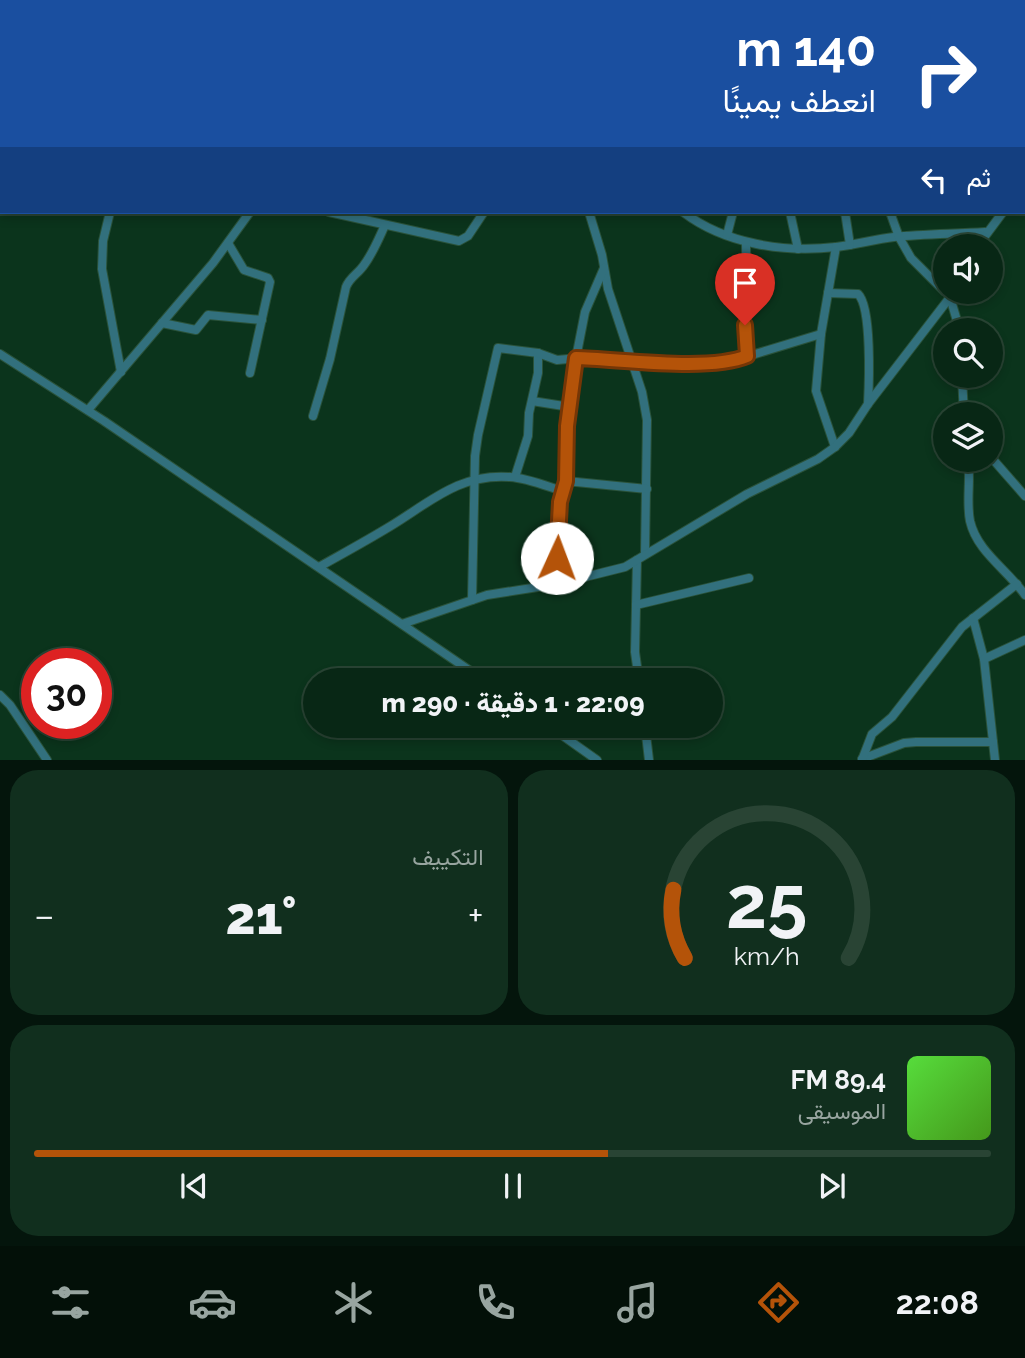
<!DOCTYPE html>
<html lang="ar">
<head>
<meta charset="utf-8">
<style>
	body { margin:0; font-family:Raleway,Vazirmatn,sans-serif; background:#112f1e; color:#f1f3f6; direction:rtl; height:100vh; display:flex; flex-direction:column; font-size:26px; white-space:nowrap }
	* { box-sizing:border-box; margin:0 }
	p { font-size:23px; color:#98a5a0 }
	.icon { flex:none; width:38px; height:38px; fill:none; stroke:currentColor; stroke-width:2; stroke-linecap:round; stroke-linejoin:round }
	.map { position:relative; height:760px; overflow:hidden; direction:ltr }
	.details { display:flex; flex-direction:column; gap:10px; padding:10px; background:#04150c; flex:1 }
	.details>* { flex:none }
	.guide { position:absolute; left:0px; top:0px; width:1026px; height:214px; box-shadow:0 4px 10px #0003,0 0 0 2px #294434; direction:rtl; background:#1a4fa0; color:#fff; overflow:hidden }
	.tools { position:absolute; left:933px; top:234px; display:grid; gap:14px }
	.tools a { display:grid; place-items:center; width:70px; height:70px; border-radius:50%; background:#082715; box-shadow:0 4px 10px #0003,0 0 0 2px #294434; font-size:35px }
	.speed { position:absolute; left:21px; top:648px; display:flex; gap:14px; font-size:35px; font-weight:700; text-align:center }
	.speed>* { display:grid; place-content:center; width:91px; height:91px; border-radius:50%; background:#082715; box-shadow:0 4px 10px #0003,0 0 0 2px #294434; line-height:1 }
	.speed .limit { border:10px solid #d22; background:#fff; color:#111 }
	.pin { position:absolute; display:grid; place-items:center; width:60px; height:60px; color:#fff; margin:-72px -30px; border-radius:50% 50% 50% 0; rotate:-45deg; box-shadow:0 0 7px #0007 }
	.pin .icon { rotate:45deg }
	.me { position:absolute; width:77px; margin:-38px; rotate:2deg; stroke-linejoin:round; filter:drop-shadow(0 0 5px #0008) }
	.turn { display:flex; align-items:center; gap:24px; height:147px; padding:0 35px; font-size:32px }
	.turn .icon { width:91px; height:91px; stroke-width:2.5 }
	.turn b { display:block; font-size:49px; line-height:60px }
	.then { display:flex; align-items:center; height:66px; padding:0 35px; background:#0003; gap:14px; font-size:26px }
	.big { font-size:52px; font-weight:800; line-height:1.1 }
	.details .tile { flex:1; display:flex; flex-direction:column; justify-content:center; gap:10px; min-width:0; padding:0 24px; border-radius:28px; background:#112f1e }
	.details .dial { align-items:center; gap:0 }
	.dial svg { height:182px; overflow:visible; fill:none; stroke:#294434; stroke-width:7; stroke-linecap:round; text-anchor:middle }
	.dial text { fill:#f1f3f6; stroke:none }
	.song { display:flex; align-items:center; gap:21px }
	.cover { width:84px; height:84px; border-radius:10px; background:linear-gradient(135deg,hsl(110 70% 55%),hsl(100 70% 35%)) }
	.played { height:7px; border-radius:4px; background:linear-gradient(90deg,#b45309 60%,#294434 60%) }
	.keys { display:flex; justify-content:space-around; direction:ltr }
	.heat { display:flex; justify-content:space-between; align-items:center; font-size:38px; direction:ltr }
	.details .tiles { flex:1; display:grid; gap:10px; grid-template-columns:1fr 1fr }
	.tile:last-child { grid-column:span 2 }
	.trip { position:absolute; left:303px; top:668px; width:420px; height:70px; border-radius:35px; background:#082715; box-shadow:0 4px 10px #0003,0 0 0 2px #294434; font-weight:800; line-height:70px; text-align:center; direction:rtl }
	.tabs { display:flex; height:112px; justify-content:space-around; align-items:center; background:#031008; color:#98a5a0 }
	.tabs .icon { width:49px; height:49px }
	.tabs .current { color:#b45309 }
	.tabs b { font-size:32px; color:#f1f3f6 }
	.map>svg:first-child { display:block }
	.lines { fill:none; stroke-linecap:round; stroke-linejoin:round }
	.minor-casing { stroke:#2a523a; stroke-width:10 }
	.minor { stroke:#32707d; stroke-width:8 }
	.route-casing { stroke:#753606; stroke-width:18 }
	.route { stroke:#b45309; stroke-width:12 }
</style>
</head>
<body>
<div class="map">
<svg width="1025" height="760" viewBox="0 0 1025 760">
	<rect width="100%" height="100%" fill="#0b341c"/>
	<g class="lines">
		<defs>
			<g id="minor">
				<path d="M 183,0 L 197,2"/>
				<path d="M 638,0 L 650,2"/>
				<path d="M 848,0 L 851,2"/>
				<path d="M 225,2 L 225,0"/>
				<path d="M 288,2 L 288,0"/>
				<path d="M 406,2 L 407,0"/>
				<path d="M 472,2 L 473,0"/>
				<path d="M 562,2 L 562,0"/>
				<path d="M 709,2 L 719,0"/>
				<path d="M 791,2 L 791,0"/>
				<path d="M 1024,23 L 1025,23"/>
				<path d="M 1024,76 L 1025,76"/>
				<path d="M 1024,139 L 1025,139"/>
				<path d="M 1024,191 L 1025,190"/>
				<path d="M 110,212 L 103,241 L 102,269 L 121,372"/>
				<path d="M 329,212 L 459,241 L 468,236 L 484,212"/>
				<path d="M 589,212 L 602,255 L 608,289 L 642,392 L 647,420 L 645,554"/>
				<path d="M 683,212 C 725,244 784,253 836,247 C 855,245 875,239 894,237 C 924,234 955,234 985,232"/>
				<path d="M 790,212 L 798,249"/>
				<path d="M 845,212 L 850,245"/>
				<path d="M 890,212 L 899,237 L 911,258 L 945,292"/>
				<path d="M 727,235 L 733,212"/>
				<path d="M 746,242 L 747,356"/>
				<path d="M 228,243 L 244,270 L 268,278 L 270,282 L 250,373"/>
				<path d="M 977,247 L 1003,212"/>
				<path d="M 828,293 L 858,294 C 872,307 869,384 868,404"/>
				<path d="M 950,297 L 960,331"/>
				<path d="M 162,323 L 196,330 L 208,315 L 262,320"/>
				<path d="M 0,354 L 104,421 L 485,681"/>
				<path d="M 962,376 L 964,415"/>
				<path d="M 532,401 L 570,407"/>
				<path d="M 88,410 L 213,263 L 250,212"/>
				<path d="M 313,416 L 330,359 L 346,287 C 350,277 358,274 364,265 C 373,253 379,238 385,225"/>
				<path d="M 835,447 L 816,391 L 821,334 L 836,247"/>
				<path d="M 990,456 L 1025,496"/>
				<path d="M 968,460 C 971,480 966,501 970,521 C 977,552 1008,570 1025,595"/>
				<path d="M 515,477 L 528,436 L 529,413 L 538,373 L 538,353"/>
				<path d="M 566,481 L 647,489"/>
				<path d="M 637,560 L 635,652 L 639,681"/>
				<path d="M 319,567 C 342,554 366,541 389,527 C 429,503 459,473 510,477 C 527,478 546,486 562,491"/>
				<path d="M 557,584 L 560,502 L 566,481 L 567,426 L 576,358 L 585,312 L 604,268"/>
				<path d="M 472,600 L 475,456 L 478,435 L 498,348 L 538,353 L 557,360 L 579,358 L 719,362 L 742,358 L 821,334"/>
				<path d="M 636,605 L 749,578"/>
				<path d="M 973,618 L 984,659 L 995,760"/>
				<path d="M 402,624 L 487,595 L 557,584 L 625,567 L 747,494 L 818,459 L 835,447 L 849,433 L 868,404 L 954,292"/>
				<path d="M 984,659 L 1025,640"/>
				<path d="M 0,695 L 10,705 L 47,760"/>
				<path d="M 549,726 L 597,760"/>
				<path d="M 645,726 L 649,760"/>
				<path d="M 862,759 L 904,743 L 916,742 L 993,742"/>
				<path d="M 862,760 L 872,734 L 892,717 L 962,627 L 1017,584"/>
			</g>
		</defs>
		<use href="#minor" class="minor-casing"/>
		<use href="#minor" class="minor"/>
	</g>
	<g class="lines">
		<defs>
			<path id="route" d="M 557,558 L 560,502 L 566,481 L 567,426 L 576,358 C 620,359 709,372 747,356 L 745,325"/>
		</defs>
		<use href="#route" class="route-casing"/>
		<use href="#route" class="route"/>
	</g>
</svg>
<div class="tools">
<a><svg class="icon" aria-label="sound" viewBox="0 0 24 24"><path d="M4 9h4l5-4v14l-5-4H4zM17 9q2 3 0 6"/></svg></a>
<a><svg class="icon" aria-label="search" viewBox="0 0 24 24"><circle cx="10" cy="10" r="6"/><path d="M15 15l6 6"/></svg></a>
<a><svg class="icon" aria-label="layers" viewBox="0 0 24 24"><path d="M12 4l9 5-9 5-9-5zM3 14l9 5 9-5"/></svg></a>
</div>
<div class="speed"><div class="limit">30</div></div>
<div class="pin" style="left:745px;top:325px;background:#d93025"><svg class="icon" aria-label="arrive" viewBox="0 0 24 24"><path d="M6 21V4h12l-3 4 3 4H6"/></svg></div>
<svg class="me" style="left:557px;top:558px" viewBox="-20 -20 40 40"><circle r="19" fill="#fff"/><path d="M0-13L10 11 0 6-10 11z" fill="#b45309"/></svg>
<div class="trip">22:09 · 1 دقيقة · 290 m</div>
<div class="guide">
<div class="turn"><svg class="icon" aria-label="right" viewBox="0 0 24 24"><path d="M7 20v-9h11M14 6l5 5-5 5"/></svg><div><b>140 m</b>انعطف يمينًا</div></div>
<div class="then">ثم<svg class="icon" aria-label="left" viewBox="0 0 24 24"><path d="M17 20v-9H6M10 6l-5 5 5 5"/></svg></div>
</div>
</div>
<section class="details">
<div class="tiles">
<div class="tile dial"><svg viewBox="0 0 100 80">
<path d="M14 69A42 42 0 1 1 86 69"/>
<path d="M14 69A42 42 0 0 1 9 39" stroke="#b45309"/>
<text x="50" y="56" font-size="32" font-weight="700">25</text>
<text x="50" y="72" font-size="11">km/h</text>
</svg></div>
<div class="tile"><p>التكييف</p>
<div class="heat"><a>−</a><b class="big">21°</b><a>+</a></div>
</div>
<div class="tile">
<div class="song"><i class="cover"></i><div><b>89.4 FM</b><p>الموسيقى</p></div></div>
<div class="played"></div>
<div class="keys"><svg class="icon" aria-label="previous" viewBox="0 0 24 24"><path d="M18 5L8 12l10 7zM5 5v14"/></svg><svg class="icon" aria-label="pause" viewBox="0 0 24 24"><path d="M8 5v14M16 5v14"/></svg><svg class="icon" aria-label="next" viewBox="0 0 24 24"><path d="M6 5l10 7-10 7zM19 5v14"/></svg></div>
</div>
</div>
</section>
<nav class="tabs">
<b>22:08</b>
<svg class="icon current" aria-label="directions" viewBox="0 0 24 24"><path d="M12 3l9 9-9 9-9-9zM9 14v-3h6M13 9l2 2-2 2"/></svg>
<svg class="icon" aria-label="music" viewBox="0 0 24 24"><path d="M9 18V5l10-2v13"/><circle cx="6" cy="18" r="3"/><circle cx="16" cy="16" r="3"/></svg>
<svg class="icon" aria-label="phone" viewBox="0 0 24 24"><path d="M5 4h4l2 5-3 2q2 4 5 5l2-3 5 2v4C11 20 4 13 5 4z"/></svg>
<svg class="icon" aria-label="climate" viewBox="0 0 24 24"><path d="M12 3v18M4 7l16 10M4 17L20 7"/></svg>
<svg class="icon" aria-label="car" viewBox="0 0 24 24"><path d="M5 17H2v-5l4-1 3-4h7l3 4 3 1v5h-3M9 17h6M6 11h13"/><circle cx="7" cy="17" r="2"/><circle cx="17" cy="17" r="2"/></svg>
<svg class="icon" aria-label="filters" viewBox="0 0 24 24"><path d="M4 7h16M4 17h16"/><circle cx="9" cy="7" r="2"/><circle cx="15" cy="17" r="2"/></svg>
</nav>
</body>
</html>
